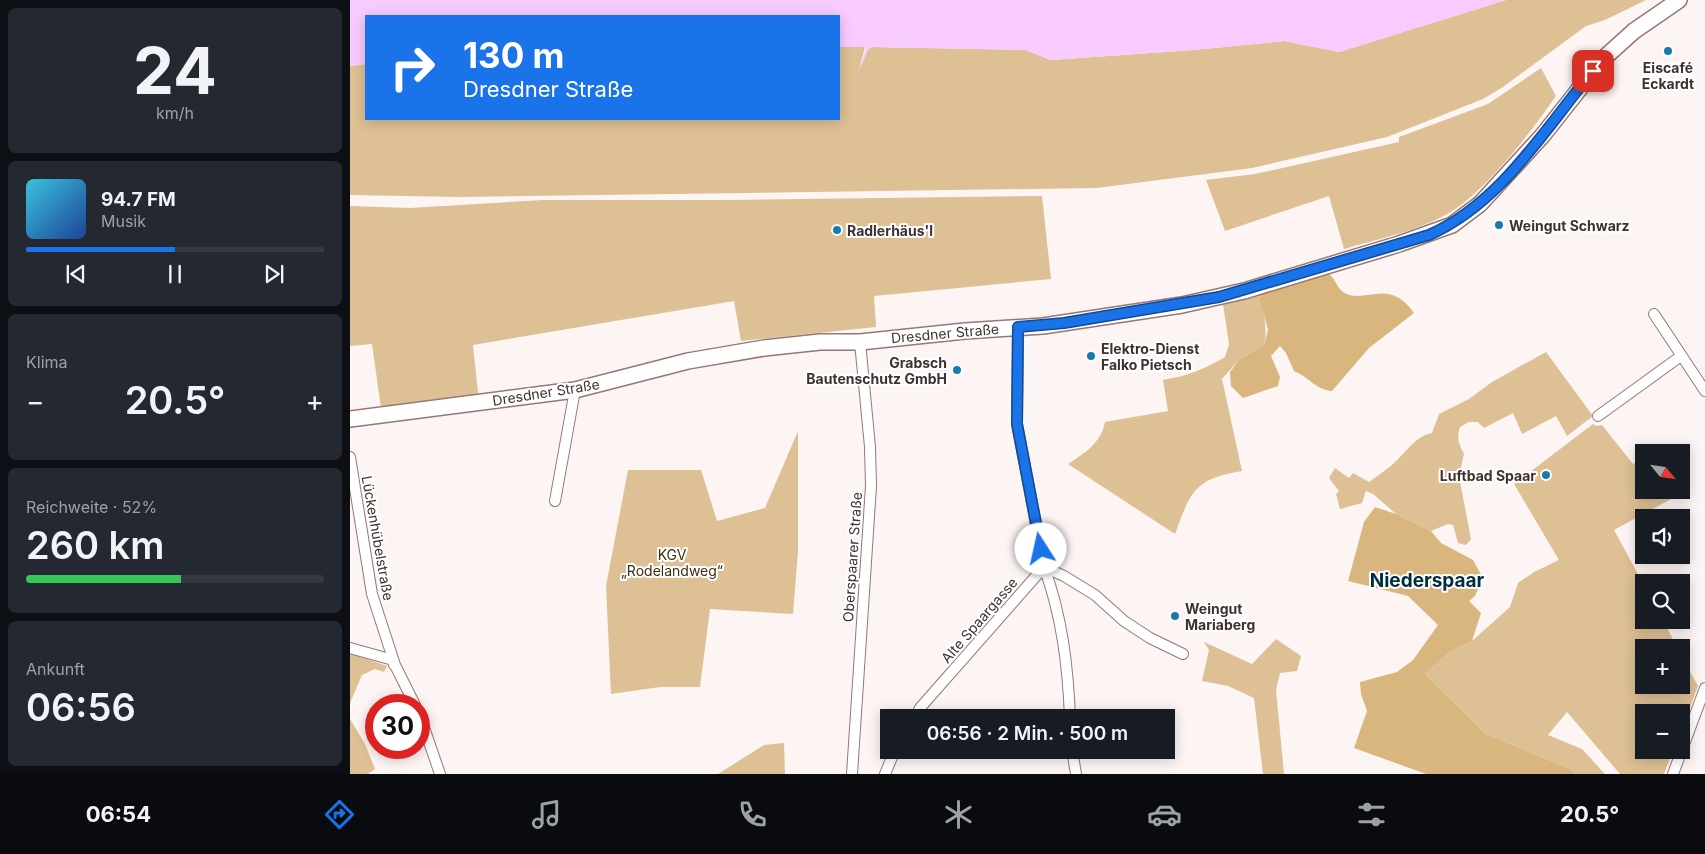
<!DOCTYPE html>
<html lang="de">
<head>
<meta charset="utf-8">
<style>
	body { margin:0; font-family:Inter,sans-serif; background:#242831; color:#f1f3f6; height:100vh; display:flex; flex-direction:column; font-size:19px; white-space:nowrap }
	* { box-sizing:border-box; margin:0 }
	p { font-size:16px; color:#9ea1a6 }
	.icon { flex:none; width:28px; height:28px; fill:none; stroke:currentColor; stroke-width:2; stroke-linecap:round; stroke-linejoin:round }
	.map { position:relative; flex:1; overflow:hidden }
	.details { display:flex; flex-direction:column; gap:8px; padding:8px; background:#0d0f14; width:350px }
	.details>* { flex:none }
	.guide { position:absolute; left:15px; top:15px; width:475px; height:105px; border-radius:0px; box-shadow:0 2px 12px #0003; background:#1a73e8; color:#fff; overflow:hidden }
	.needle { width:32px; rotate:119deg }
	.fabs { position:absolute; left:1285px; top:444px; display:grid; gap:10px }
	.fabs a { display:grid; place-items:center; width:55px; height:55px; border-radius:0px; background:#171b24; box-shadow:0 2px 12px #0003; font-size:25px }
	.speed { position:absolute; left:15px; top:694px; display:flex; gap:10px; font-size:25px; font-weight:700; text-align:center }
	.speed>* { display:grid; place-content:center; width:65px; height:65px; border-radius:50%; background:#171b24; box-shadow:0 2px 12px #0003; line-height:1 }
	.speed .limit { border:8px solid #d22; background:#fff; color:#111 }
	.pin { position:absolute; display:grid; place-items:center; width:42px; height:42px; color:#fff; margin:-21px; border-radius:10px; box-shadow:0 2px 8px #0006 }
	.me { position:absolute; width:55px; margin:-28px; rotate:350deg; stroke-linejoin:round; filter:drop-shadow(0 0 4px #0008) }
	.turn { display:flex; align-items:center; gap:18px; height:105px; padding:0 15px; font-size:22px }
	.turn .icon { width:65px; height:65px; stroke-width:2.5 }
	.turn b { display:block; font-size:35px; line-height:42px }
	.big { font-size:38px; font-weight:600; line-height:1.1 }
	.details .widget { flex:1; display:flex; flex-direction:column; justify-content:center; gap:8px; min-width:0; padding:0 18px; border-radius:8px; background:#242831 }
	.details .dial { align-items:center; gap:0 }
	.dial b { font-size:65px; line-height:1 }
	.song { display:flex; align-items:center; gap:15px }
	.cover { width:60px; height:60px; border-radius:8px; background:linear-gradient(135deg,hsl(190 70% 55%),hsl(220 70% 35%)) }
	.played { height:5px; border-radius:2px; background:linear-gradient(90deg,#1a73e8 50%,#363941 50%) }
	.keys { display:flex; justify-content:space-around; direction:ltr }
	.heat { display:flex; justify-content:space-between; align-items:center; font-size:28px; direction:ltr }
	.charge { height:8px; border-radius:4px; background:linear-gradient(90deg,#34c759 52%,#363941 0) }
	.trip { position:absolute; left:530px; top:709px; width:295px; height:50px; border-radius:0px; background:#171b24; box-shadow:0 2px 12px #0003; font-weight:600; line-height:50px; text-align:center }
	.tab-bar { display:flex; height:80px; justify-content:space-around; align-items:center; background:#090b0e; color:#9ea1a6 }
	.tab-bar .icon { width:35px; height:35px }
	.tab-bar .on { color:#1a73e8 }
	.tab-bar b { font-size:22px; color:#f1f3f6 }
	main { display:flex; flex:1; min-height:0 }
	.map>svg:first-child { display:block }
	.green { fill:#ddc094 }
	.forest { fill:#dab67f }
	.water { fill:#f7cbfe }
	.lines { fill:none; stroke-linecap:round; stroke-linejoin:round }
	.street-casing { stroke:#967776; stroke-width:12 }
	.secondary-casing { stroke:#967776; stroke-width:18 }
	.street { stroke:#fff; stroke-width:10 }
	.secondary { stroke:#fff; stroke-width:15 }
	.route-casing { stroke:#114b97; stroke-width:12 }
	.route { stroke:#1a73e8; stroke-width:9 }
	.poi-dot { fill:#1c7aa8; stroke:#fff; stroke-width:2 }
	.labels { text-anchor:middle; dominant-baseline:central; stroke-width:4; stroke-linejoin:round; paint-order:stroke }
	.poi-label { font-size:14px; font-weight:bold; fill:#3e3130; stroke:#fff; text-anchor:start }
	.street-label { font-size:14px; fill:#3e3130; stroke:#fff }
	.park-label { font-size:14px; fill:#3c2d14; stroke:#fff }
	.district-label { font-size:19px; font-weight:bold; fill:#002d42; stroke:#fff }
</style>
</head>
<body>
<main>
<section class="details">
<div class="widget dial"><b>24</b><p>km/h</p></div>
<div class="widget">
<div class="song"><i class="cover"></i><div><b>94.7 FM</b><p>Musik</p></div></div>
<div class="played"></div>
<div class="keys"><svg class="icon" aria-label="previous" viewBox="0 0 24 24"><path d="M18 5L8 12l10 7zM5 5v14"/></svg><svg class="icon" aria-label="pause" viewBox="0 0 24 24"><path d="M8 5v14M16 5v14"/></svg><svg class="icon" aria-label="next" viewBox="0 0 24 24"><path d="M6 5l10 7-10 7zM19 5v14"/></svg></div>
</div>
<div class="widget"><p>Klima</p>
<div class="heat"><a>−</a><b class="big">20.5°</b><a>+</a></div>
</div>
<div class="widget"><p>Reichweite · 52%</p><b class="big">260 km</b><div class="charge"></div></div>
<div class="widget"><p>Ankunft</p><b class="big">06:56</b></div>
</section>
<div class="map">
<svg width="1355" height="774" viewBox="0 0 1355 774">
	<rect width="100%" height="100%" fill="#fcf5f4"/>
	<g class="green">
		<path d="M 1156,0 L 1296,0 L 1255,20 L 1236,26 L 1153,87 L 1133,99 L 1037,137 L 902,168 L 747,188 L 109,197 L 0,195 L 0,66 L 16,64 L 16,119 L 489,119 L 489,47 L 515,47 L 510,66 L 518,50 L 522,47 L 676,50 L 701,60 L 844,50 L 934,41 L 989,52 Z"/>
		<path d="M 1191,68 L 1206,96 C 1181,132 1136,191 1099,213 C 1068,231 1028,239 994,249 L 979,196 L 875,231 L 856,180 L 905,174 L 1049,142 L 1049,137 L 1138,104 Z"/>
		<path d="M 692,196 L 701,279 L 524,296 L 526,327 L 391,341 L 384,301 L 123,345 L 129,402 L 31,408 L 22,344 L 0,346 L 0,206 L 60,208 L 193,200 L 378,200 Z"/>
		<path d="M 912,292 C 913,311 918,328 914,345 L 889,360 L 872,379 L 892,471 C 845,479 841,490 825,534 L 718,464 C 735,453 751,443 755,422 L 818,411 L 813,380 C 837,376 855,369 875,357 L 879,344 L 873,304 Z"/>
		<path d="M 1196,352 L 1243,416 L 1217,436 L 1206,416 L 1172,434 L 1163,413 L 1134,428 L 1128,422 L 1119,422 L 1110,427 C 1106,437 1109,445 1114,454 L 1109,476 L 1121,539 L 1116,545 L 1108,543 L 1103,525 L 1098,524 L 1081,531 L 1046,514 L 1023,494 L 1016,491 L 1012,503 L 990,509 L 986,494 L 989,491 L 979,478 L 985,468 L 999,478 L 1003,473 L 1019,482 C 1027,476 1035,471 1042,465 C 1055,454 1065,436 1082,433 L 1089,414 L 1119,399 L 1142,382 Z"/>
		<path d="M 1243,424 L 1247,426 L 1252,425 L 1283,464 L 1294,457 L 1294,490 L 1331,490 L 1331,486 L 1334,492 L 1264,530 L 1294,585 L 1294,620 L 1313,620 L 1327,647 L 1294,648 L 1294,685 L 1331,685 L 1331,655 L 1348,686 L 1331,730 L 1331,712 L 1294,712 L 1294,750 L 1323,750 L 1314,774 L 1270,774 L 1217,712 L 1198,735 L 1232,749 L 1255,774 L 1224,774 L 1221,769 L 1136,734 L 1075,674 L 1101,651 L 1122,641 L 1160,607 L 1168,583 L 1184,572 L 1209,560 L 1164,484 Z"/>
		<path d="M 448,431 L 448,551 L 443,614 L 360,609 L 350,687 L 310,687 L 261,694 L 256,586 L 278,470 L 351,470 L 367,521 L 415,508 Z"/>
		<path d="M 926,639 L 951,656 L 947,671 L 930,673 L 926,690 L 934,774 L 913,774 L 904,698 L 878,686 L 852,681 L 859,650 L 854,642 L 902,664 Z"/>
		<path d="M 0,653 L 37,666 L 34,672 L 25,669 L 12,675 L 0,703 Z"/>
		<path d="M 0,719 L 15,744 L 25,769 L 18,774 L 0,774 Z"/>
		<path d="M 434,743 L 435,774 L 368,774 L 414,745 Z"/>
	</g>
	<g class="forest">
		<path d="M 975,272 C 985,275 985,286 993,292 C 1014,306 1038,276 1064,313 L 1019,348 L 982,391 C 966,390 959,377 944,371 L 936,353 L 930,346 L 921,356 L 930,377 L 928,386 L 893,398 L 881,386 L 880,372 L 889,360 L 914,345 L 918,330 L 910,299 L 912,292 Z"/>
		<path d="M 1025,507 L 1046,514 L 1081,531 L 1091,543 L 1123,560 L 1133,578 L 1125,596 L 1119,601 L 1131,613 L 1122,641 L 1101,651 L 1075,674 L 1136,734 L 1221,769 L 1224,774 L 1076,774 L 1004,748 L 1017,711 L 1011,694 L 1010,682 L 1047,672 L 1063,660 L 1088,625 L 1058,596 L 998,581 L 1014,522 Z"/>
	</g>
	<path class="water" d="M 0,0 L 1156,0 L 989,52 L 934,41 L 844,50 L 700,60 L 676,50 L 522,47 L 518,50 L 507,76 L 516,49 L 515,47 L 489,47 L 489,16 L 16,16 L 16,64 L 0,66 Z"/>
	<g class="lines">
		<defs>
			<g id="street">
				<path d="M 1304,314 L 1355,391"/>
				<path d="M 1248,416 L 1331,356"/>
				<path d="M 0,457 L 22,594 L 45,665 L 65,705"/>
				<path d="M 205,501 L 225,390"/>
				<path d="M 694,567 L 714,576 L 745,595 L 774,621 L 800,638 L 833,654"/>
				<path d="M 694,567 C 712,616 718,666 720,718"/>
				<path d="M 0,648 L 43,660 L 44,665"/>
				<path d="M 69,713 L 90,774"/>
				<path d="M 565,718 L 570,708 L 694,567 L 667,424 L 668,327"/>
				<path d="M 722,750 L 726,774"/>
				<path d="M 502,774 L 521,486 L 520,447 L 510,342"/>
				<path d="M 535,774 L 545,750"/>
				<path d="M 1323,774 L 1355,688"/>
			</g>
			<path id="secondary" d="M 0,419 L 225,390 L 338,361 L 414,348 L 470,342 L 510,342 L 615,331 L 693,326 L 832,305 L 894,291 L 1049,244 L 1102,225 L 1130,204 L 1193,135 L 1253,59 L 1284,31 L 1329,0"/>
		</defs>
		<use href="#street" class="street-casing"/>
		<use href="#secondary" class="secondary-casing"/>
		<use href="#street" class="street"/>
		<use href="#secondary" class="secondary"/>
	</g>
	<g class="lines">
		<defs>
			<path id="route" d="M 691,549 L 667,424 L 668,327 L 714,323 L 869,297 L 1079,235 C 1151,203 1194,130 1243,71"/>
		</defs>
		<use href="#route" class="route-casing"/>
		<use href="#route" class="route"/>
	</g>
	<g class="poi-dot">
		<circle cx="1318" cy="51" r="5"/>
		<circle cx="1149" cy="225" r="5"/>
		<circle cx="487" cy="230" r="5"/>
		<circle cx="741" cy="356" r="5"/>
		<circle cx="607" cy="370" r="5"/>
		<circle cx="1196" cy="475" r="5"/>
		<circle cx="825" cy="616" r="5"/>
	</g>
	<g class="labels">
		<g class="poi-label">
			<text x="1318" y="67" text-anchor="middle">Eiscafé<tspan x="1318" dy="16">Eckardt</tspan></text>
			<text x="1159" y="225">Weingut Schwarz</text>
			<text x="497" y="230">Radlerhäus'l</text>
			<text x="751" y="348">Elektro-Dienst<tspan x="751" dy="16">Falko Pietsch</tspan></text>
			<text x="597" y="362" text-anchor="end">Grabsch<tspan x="597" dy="16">Bautenschutz GmbH</tspan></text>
			<text x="1186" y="475" text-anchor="end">Luftbad Spaar</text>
			<text x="835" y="608">Weingut<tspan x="835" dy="16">Mariaberg</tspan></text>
		</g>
		<g class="street-label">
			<text transform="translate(595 333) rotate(-5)">Dresdner Straße</text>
			<text transform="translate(196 392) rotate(-9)">Dresdner Straße</text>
			<text transform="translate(28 538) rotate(80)">Lückenhübelstraße</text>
			<text transform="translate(502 557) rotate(-86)">Oberspaarer Straße</text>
			<text transform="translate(629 620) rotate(-49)">Alte Spaargasse</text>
		</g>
		<g class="park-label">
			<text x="322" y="554">KGV<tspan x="322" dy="16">„Rodelandweg“</tspan></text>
		</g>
		<g class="district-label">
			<text x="1077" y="580">Niederspaar</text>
		</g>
	</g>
</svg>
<div class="fabs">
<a><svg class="needle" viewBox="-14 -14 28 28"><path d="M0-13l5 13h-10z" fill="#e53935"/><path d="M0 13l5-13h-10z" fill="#9ea1a6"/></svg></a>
<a><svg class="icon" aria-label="sound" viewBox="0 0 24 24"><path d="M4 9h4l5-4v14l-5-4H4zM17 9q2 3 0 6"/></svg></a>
<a><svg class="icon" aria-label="search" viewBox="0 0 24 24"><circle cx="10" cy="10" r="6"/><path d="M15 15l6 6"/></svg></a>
<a>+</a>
<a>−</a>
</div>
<div class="speed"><div class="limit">30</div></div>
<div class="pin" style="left:1243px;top:71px;background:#d93025"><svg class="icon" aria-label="arrive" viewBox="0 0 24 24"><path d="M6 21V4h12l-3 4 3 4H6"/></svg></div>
<svg class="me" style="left:691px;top:549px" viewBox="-20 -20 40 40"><circle r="19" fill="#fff"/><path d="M0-13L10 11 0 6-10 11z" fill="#1a73e8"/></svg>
<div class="trip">06:56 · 2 Min. · 500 m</div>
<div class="guide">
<div class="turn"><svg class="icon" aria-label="right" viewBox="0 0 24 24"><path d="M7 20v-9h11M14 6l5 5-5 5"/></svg><div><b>130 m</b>Dresdner Straße</div></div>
</div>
</div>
</main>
<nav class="tab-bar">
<b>06:54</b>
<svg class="icon on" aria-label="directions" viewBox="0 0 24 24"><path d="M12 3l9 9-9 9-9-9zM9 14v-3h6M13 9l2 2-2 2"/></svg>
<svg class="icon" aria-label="music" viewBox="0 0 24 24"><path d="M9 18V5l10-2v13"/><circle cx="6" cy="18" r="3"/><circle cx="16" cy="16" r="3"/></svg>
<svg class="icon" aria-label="phone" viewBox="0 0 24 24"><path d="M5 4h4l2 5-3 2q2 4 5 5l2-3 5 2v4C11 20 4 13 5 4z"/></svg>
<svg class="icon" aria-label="climate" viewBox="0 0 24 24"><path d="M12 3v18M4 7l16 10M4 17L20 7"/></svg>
<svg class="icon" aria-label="car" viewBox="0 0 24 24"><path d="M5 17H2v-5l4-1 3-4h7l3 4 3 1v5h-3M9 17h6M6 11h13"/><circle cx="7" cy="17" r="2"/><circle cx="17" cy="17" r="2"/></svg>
<svg class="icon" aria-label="filters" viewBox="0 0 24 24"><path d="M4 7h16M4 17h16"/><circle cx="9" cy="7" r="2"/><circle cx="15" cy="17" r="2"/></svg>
<b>20.5°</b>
</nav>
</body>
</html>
